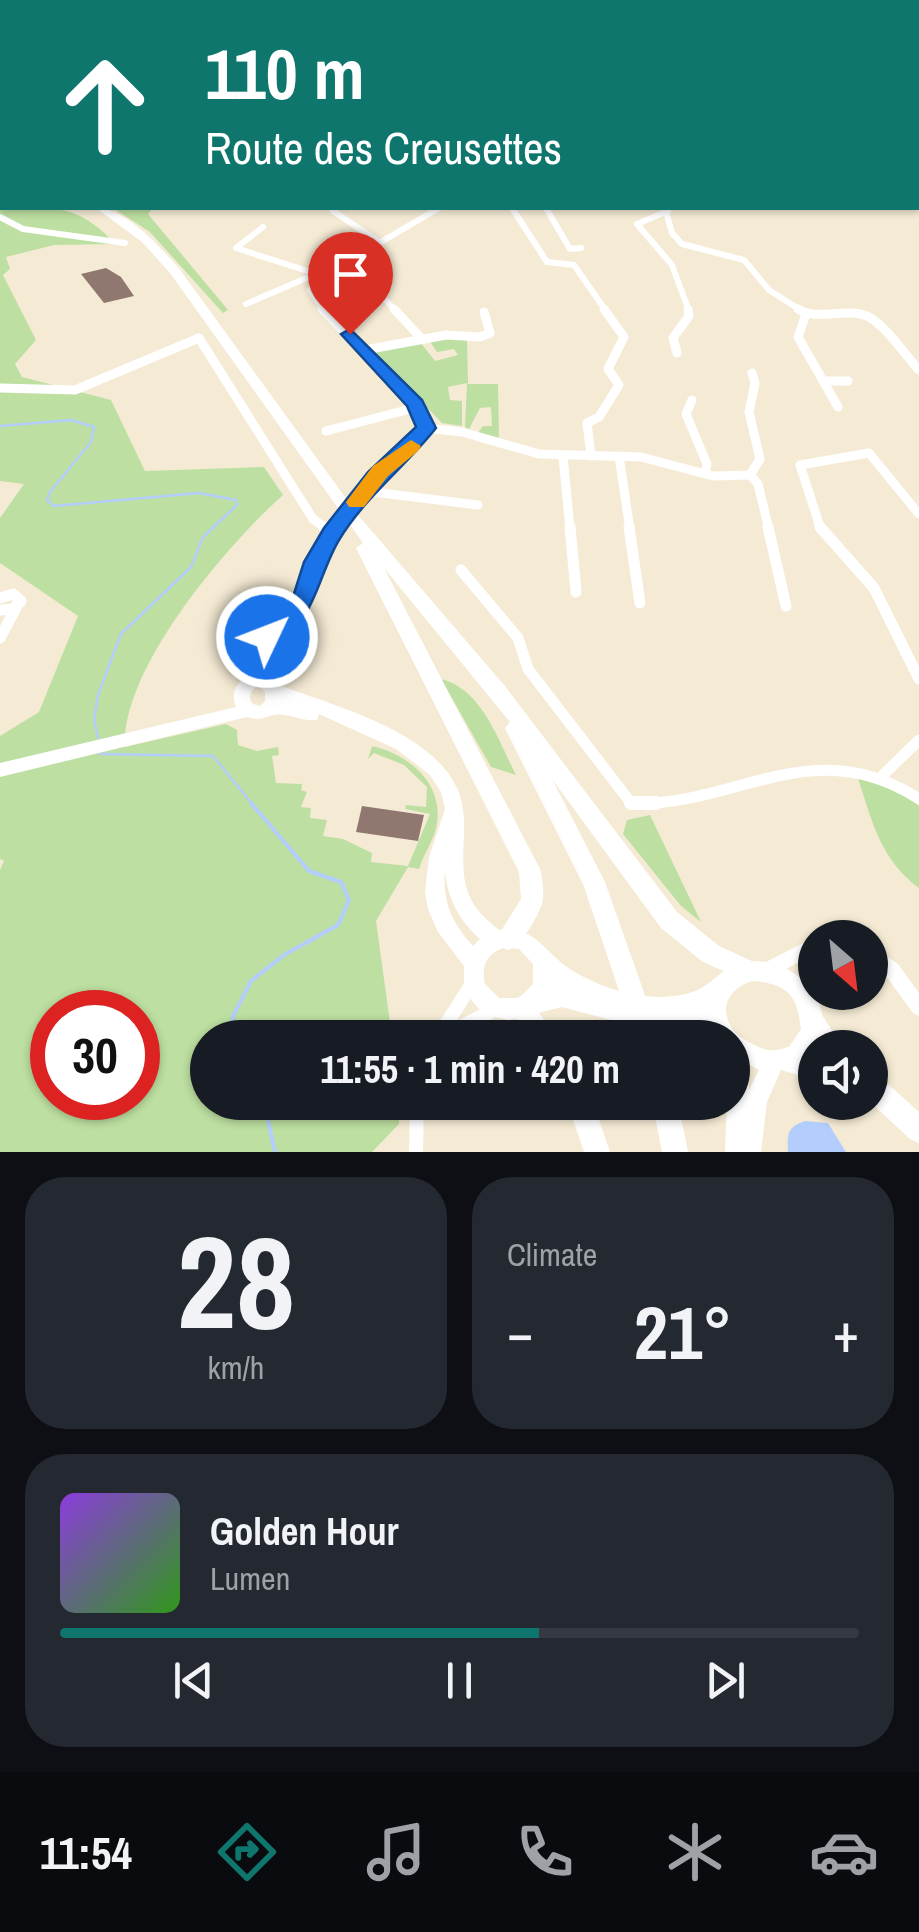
<!DOCTYPE html>
<html lang="en">
<head>
<meta charset="utf-8">
<style>
	body { margin:0; font-family:"Archivo Narrow",sans-serif; background:#242831; color:#f1f3f6; height:100vh; display:flex; flex-direction:column; font-size:38px; white-space:nowrap }
	* { box-sizing:border-box; margin:0 }
	p { font-size:32px; color:#9ea1a6 }
	.icon { flex:none; width:55px; height:55px; fill:none; stroke:currentColor; stroke-width:2; stroke-linecap:round; stroke-linejoin:round }
	.map { position:relative; height:1152px; overflow:hidden }
	.side { display:flex; flex-direction:column; gap:25px; padding:25px; background:#0d0f14; flex:1 }
	.side>* { flex:none }
	.banner { position:absolute; left:0px; top:0px; width:920px; height:210px; box-shadow:0 2px 8px #0004; background:#0f766e; color:#fff; overflow:hidden }
	.needle { width:65px; rotate:152deg }
	.fabs { position:absolute; left:798px; top:920px; display:grid; gap:20px }
	.fabs a { display:grid; place-items:center; width:90px; height:90px; border-radius:50%; background:#171b24; box-shadow:0 2px 8px #0004; font-size:50px }
	.speed { position:absolute; left:30px; top:990px; display:flex; gap:20px; font-size:50px; font-weight:700; text-align:center }
	.speed>* { display:grid; place-content:center; width:130px; height:130px; border-radius:50%; background:#171b24; box-shadow:0 2px 8px #0004; line-height:1 }
	.speed .limit { border:15px solid #d22; background:#fff; color:#111 }
	.pin { position:absolute; display:grid; place-items:center; width:85px; height:85px; color:#fff; margin:-102px -42px; border-radius:50% 50% 50% 0; rotate:-45deg; box-shadow:0 0 10px #0007 }
	.pin .icon { rotate:45deg }
	.me { position:absolute; width:110px; margin:-55px; rotate:47deg; stroke-linejoin:round; filter:drop-shadow(0 0 8px #0008) }
	.turn { display:flex; align-items:center; gap:35px; height:210px; padding:0 40px; font-size:45px }
	.turn .icon { width:130px; height:130px; stroke-width:2.5 }
	.turn b { display:block; font-size:70px; line-height:85px }
	.big { font-size:75px; font-weight:800; line-height:1.1 }
	.side .tile { flex:1; display:flex; flex-direction:column; justify-content:center; gap:15px; min-width:0; padding:0 35px; border-radius:40px; background:#242831 }
	.side .dial { align-items:center; gap:0 }
	.dial b { font-size:130px; line-height:1 }
	.song { display:flex; align-items:center; gap:30px }
	.cover { width:120px; height:120px; border-radius:15px; background:linear-gradient(135deg,hsl(270 70% 55%),hsl(110 70% 35%)) }
	.played { height:10px; border-radius:5px; background:linear-gradient(90deg,#0f766e 60%,#363941 60%) }
	.keys { display:flex; justify-content:space-around; direction:ltr }
	.heat { display:flex; justify-content:space-between; align-items:center; font-size:55px; direction:ltr }
	.side .tiles { flex:1; display:grid; gap:25px; grid-template-columns:1fr 1fr }
	.tile:last-child { grid-column:span 2 }
	.trip { position:absolute; left:190px; top:1020px; width:560px; height:100px; border-radius:50px; background:#171b24; box-shadow:0 2px 8px #0004; font-weight:800; line-height:100px; text-align:center }
	.tab-bar { display:flex; height:160px; justify-content:space-around; align-items:center; background:#090b0e; color:#9ea1a6 }
	.tab-bar .icon { width:70px; height:70px }
	.tab-bar .on { color:#0f766e }
	.tab-bar b { font-size:45px; color:#f1f3f6 }
	.map>svg:first-child { display:block }
	.green { fill:#bddfa1; fill-rule:evenodd }
	.water { fill:#b3cefc }
	.lines { fill:none; stroke-linecap:round; stroke-linejoin:round }
	.stream-far1 { stroke:#b3cefc; stroke-width:2.5 }
	.stream { stroke:#b3cefc; stroke-width:4 }
	.building { fill:#907871 }
	.minor-far4 { stroke:#fff; stroke-width:5 }
	.minor-far3 { stroke:#fff; stroke-width:6 }
	.minor-far2 { stroke:#fff; stroke-width:9 }
	.minor-far1 { stroke:#fff; stroke-width:11 }
	.minor { stroke:#fff; stroke-width:14 }
	.tertiary { fill:#fff; fill-rule:evenodd }
	.secondary { fill:#fff; fill-rule:evenodd }
	.trunk { fill:#fff; fill-rule:evenodd }
	.route { fill:#1a73e8; stroke:#114b97; stroke-width:2.5 }
	.slow { fill:#f59e0b }
</style>
</head>
<body>
<div class="map">
<svg width="919" height="1152" viewBox="0 0 919 1152">
	<rect width="100%" height="100%" fill="#f5ebd5"/>
	<g class="green">
		<path d="M 0,186 L 2,208 C 54,208 78,203 115,244 L 54,245 L 6,257 L 10,269 L 3,275 L 36,340 L 15,364 L 22,377 L 111,400 L 145,471 L 264,467 L 283,495 C 226,546 121,669 125,747 L 226,724 L 237,730 L 238,745 L 257,751 L 278,747 L 279,755 L 272,756 L 276,783 L 302,784 L 301,790 L 307,792 L 301,807 L 311,808 L 310,818 L 327,820 L 323,836 L 343,839 L 372,853 L 371,862 L 408,866 L 430,814 L 405,809 L 406,805 L 426,807 L 427,787 L 404,765 L 374,753 L 368,759 L 372,746 C 412,755 448,788 435,832 C 431,844 423,856 419,869 L 408,867 L 376,921 L 392,1037 L 208,1038 L 208,1102 L 400,1103 L 399,1124 L 372,1152 L 0,1152 L 0,870 L 4,861 L 0,859 L 0,736 L 39,712 L 78,616 L 0,563 L 0,518 L 24,484 L 0,481 ZM 52,1012 L 138,1012 L 138,1098 L 52,1098 Z"/>
		<path d="M 113,208 L 153,208 L 148,214 L 228,310 L 223,313 L 150,232 Z"/>
		<path d="M 467,338 L 468,384 L 498,384 L 499,441 L 478,433 L 483,426 L 492,426 L 491,407 L 480,408 L 469,429 L 465,427 L 467,383 L 448,387 L 450,400 L 462,401 L 462,426 L 442,423 L 373,351 L 420,342 L 435,361 L 458,355 L 454,349 L 437,352 L 429,340 Z"/>
		<path d="M 441,679 C 482,689 498,740 516,775 L 491,767 Z"/>
		<path d="M 858,778 L 904,793 L 919,806 L 919,888 C 881,860 872,822 858,778 Z"/>
		<path d="M 650,815 L 701,922 L 681,906 L 623,834 L 627,820 Z"/>
	</g>
	<path class="water" d="M 805,1121 L 828,1123 L 846,1152 L 788,1152 C 787,1134 787,1127 805,1121 Z"/>
	<g class="lines">
		<g class="stream-far1">
			<path d="M 0,426 L 71,420 L 94,427 L 91,442 L 50,492 L 47,500 L 54,506 L 199,493 L 236,500 L 237,505 L 203,537 L 191,567 L 121,634 L 98,695 L 94,720 L 98,738"/>
			<path d="M 100,754 L 213,756 L 253,805"/>
		</g>
		<g class="stream">
			<path d="M 232,1038 L 233,1016 L 251,981 L 284,955 L 338,925 L 349,900 L 341,882 L 309,871 L 251,803"/>
			<path d="M 264,1102 L 275,1152"/>
		</g>
	</g>
	<g class="building">
		<path d="M 106,268 L 121,277 L 134,296 L 104,303 L 81,274 Z"/>
		<path d="M 362,806 L 424,815 L 418,841 L 356,832 Z"/>
	</g>
	<g class="lines">
		<g class="minor-far4">
			<path d="M 536,0 L 540,2"/>
			<path d="M 376,2 L 383,0"/>
			<path d="M 658,2 L 692,2"/>
		</g>
		<g class="minor-far3">
			<path d="M 512,208 L 547,262 L 574,265 L 606,311"/>
			<path d="M 546,208 L 570,249 L 581,248"/>
			<path d="M 665,208 L 672,233 L 682,244 L 744,260 L 769,290 L 802,311"/>
			<path d="M 333,211 L 379,242"/>
			<path d="M 668,211 L 637,224 L 672,265 L 689,311"/>
			<path d="M 0,217 L 23,229 L 125,243"/>
			<path d="M 263,227 L 236,248 L 323,276"/>
			<path d="M 369,282 L 396,311"/>
			<path d="M 246,304 L 316,274"/>
			<path d="M 324,311 L 310,290 L 323,276 L 439,208"/>
		</g>
		<g class="minor-far2">
			<path d="M 322,309 L 415,405 L 426,428 L 376,477 L 335,530"/>
			<path d="M 394,309 L 422,339"/>
			<path d="M 798,309 C 818,322 847,306 869,317 C 887,327 905,355 919,370"/>
			<path d="M 806,314 L 798,337 L 838,407"/>
			<path d="M 365,350 L 446,335 L 480,337 L 490,333 L 484,312"/>
			<path d="M 677,353 L 673,338 L 689,316 L 688,309"/>
			<path d="M 823,381 L 848,381"/>
			<path d="M 0,388 L 75,390 L 199,338 L 313,519 L 328,530"/>
			<path d="M 692,400 L 686,414 L 707,464 L 705,474"/>
			<path d="M 426,428 L 462,432 L 539,454 L 641,457 L 713,476 L 750,475 L 760,459 L 749,412 L 755,383 L 752,373"/>
			<path d="M 326,431 L 418,407"/>
			<path d="M 563,456 L 570,530"/>
			<path d="M 591,456 L 587,423 L 599,417 L 619,385 L 608,369 L 624,337 L 604,309"/>
			<path d="M 619,456 L 630,530"/>
			<path d="M 750,475 L 758,484 L 769,530"/>
			<path d="M 365,491 L 478,505"/>
			<path d="M 821,530 L 800,465 L 869,453 L 919,514"/>
		</g>
		<g class="minor-far1">
			<path d="M 324,527 L 332,533"/>
			<path d="M 570,527 L 576,592"/>
			<path d="M 629,527 L 640,603"/>
			<path d="M 768,527 L 786,606"/>
			<path d="M 820,527 L 874,588 L 919,679"/>
			<path d="M 461,570 L 518,638 L 528,669 L 631,803 C 734,808 812,730 919,799"/>
			<path d="M 0,598 L 13,594 L 21,601 L 13,609 L 0,610"/>
			<path d="M 0,638 L 16,608"/>
			<path d="M 244,688 L 255,650 L 302,604 L 324,544 L 337,527"/>
			<path d="M 883,775 L 919,740"/>
		</g>
		<g class="minor">
			<path d="M 631,803 L 656,803"/>
			<path d="M 442,1031 L 473,982"/>
			<path d="M 439,1038 L 496,1009"/>
			<path d="M 416,1152 L 417,1102"/>
		</g>
		<g class="tertiary">
			<path d="M 815,937 C 815,955 820,985 812,1005 L 806,1007 L 800,1005 L 797,999 L 809,957 L 768,978 L 762,976 L 760,970 L 762,964 Z"/>
			<path d="M 870,945 L 898,964 L 919,993 L 919,1016 L 913,1013 L 886,976 L 870,963 Z"/>
		</g>
		<path class="secondary" d="M 255,675 L 270,677 L 279,685 C 334,706 430,730 457,788 C 473,822 455,861 469,895 C 475,910 487,920 499,930 C 534,924 545,953 570,969 C 587,980 606,988 627,993 C 648,998 674,999 695,991 C 708,986 716,976 727,969 C 757,951 797,966 814,994 C 832,1023 818,1041 803,1065 L 781,1070 L 767,1102 L 761,1152 L 725,1152 L 727,1102 L 732,1102 L 732,1038 L 712,1038 L 698,1029 L 615,1021 L 562,1007 L 509,1020 L 495,1017 L 479,1009 L 472,1001 L 464,984 L 464,966 L 438,932 L 428,909 L 425,892 L 429,857 L 445,809 L 441,792 L 429,774 L 396,749 L 319,714 L 317,720 C 303,722 287,712 273,715 C 262,718 259,721 247,717 L 0,777 L 0,763 L 236,707 C 229,690 239,679 255,675 ZM 256,687 L 261,688 L 265,692 L 265,701 L 260,706 L 253,704 L 250,700 L 251,692 ZM 445,870 C 447,898 459,920 480,939 L 473,946 C 452,923 442,901 445,870 ZM 503,948 L 519,949 L 533,964 L 533,984 L 519,998 L 499,998 L 485,984 C 481,967 486,954 503,948 ZM 753,981 C 788,984 797,995 801,1029 L 789,1047 C 781,1049 772,1052 764,1049 C 757,1047 740,1038 735,1032 C 717,1010 728,988 753,981 ZM 748,1064 L 759,1070 L 749,1090 Z"/>
		<g class="trunk">
			<rect x="0" y="172" width="2" height="6"/>
			<path d="M 96,208 C 126,208 159,246 178,267 L 358,515 L 504,685 L 677,912 L 719,946 L 754,962 L 758,970 L 754,978 L 746,981 L 703,962 L 661,928 L 552,779 L 605,882 L 660,1038 L 635,1038 L 583,884 L 505,728 L 510,722 L 384,568 L 541,871 C 542,881 545,895 542,904 C 537,918 522,945 508,950 L 500,947 L 496,939 L 521,899 L 519,872 L 356,548 L 363,543 L 170,273 L 142,242 Z"/>
			<path d="M 521,996 L 530,1000 L 557,1038 L 529,1038 L 509,1008 L 512,1000 Z"/>
			<path d="M 813,1012 L 822,1015 L 843,1048 L 815,1048 L 801,1024 L 804,1015 Z"/>
			<path d="M 788,1047 L 815,1055 L 815,1081 L 779,1069 L 775,1060 L 779,1051 Z"/>
			<path d="M 870,1072 L 879,1076 L 919,1112 L 919,1143 L 910,1139 L 870,1102 Z"/>
			<path d="M 567,1102 L 593,1102 L 610,1152 L 584,1152 Z"/>
			<path d="M 652,1102 L 678,1102 L 688,1152 L 662,1152 Z"/>
		</g>
	</g>
	<path class="route" d="M 350,329 L 422,400 L 436,428 C 405,467 365,497 339,540 C 317,576 314,631 267,646 L 255,637 L 292,600 L 304,562 L 324,528 L 368,472 L 416,427 L 407,406 L 341,334 Z"/>
	<path class="slow" d="M 411,440 L 421,446 L 418,451 L 388,476 L 364,507 L 349,507 L 346,502 L 373,466 Z"/>
</svg>
<div class="fabs">
<a><svg class="needle" viewBox="-14 -14 28 28"><path d="M0-13l5 13h-10z" fill="#e53935"/><path d="M0 13l5-13h-10z" fill="#9ea1a6"/></svg></a>
<a><svg class="icon" aria-label="sound" viewBox="0 0 24 24"><path d="M4 9h4l5-4v14l-5-4H4zM17 9q2 3 0 6"/></svg></a>
</div>
<div class="speed"><div class="limit">30</div></div>
<div class="pin" style="left:350px;top:334px;background:#d93025"><svg class="icon" aria-label="arrive" viewBox="0 0 24 24"><path d="M6 21V4h12l-3 4 3 4H6"/></svg></div>
<svg class="me" style="left:267px;top:637px" viewBox="-20 -20 40 40"><circle r="17" fill="#1a73e8" stroke="#fff" stroke-width="3"/><path d="M0-11L8 9 0 5-8 9z" fill="#fff"/></svg>
<div class="trip">11:55 · 1 min · 420 m</div>
<div class="banner">
<div class="turn"><svg class="icon" aria-label="ahead" viewBox="0 0 24 24"><path d="M12 20V5M6 11l6-6 6 6"/></svg><div><b>110 m</b>Route des Creusettes</div></div>
</div>
</div>
<section class="side">
<div class="tiles">
<div class="tile dial"><b>28</b><p>km/h</p></div>
<div class="tile"><p>Climate</p>
<div class="heat"><a>−</a><b class="big">21°</b><a>+</a></div>
</div>
<div class="tile">
<div class="song"><i class="cover"></i><div><b>Golden Hour</b><p>Lumen</p></div></div>
<div class="played"></div>
<div class="keys"><svg class="icon" aria-label="previous" viewBox="0 0 24 24"><path d="M18 5L8 12l10 7zM5 5v14"/></svg><svg class="icon" aria-label="pause" viewBox="0 0 24 24"><path d="M8 5v14M16 5v14"/></svg><svg class="icon" aria-label="next" viewBox="0 0 24 24"><path d="M6 5l10 7-10 7zM19 5v14"/></svg></div>
</div>
</div>
</section>
<nav class="tab-bar">
<b>11:54</b>
<svg class="icon on" aria-label="directions" viewBox="0 0 24 24"><path d="M12 3l9 9-9 9-9-9zM9 14v-3h6M13 9l2 2-2 2"/></svg>
<svg class="icon" aria-label="music" viewBox="0 0 24 24"><path d="M9 18V5l10-2v13"/><circle cx="6" cy="18" r="3"/><circle cx="16" cy="16" r="3"/></svg>
<svg class="icon" aria-label="phone" viewBox="0 0 24 24"><path d="M5 4h4l2 5-3 2q2 4 5 5l2-3 5 2v4C11 20 4 13 5 4z"/></svg>
<svg class="icon" aria-label="climate" viewBox="0 0 24 24"><path d="M12 3v18M4 7l16 10M4 17L20 7"/></svg>
<svg class="icon" aria-label="car" viewBox="0 0 24 24"><path d="M5 17H2v-5l4-1 3-4h7l3 4 3 1v5h-3M9 17h6M6 11h13"/><circle cx="7" cy="17" r="2"/><circle cx="17" cy="17" r="2"/></svg>
</nav>
</body>
</html>
